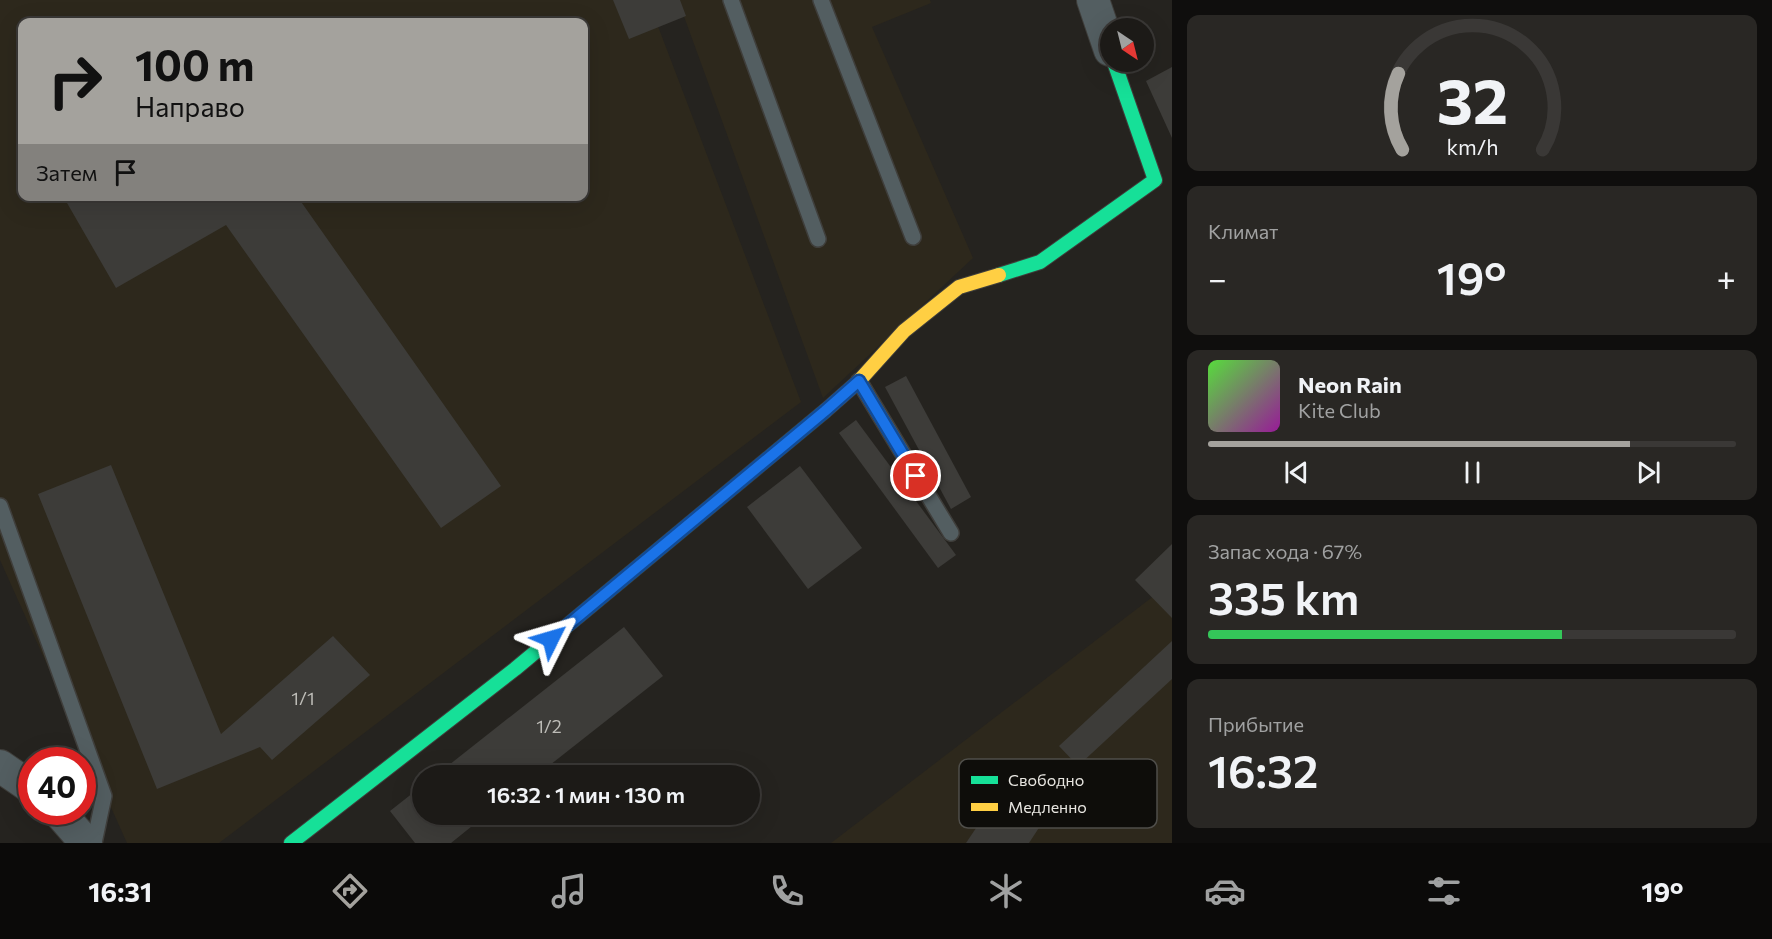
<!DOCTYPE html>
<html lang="ru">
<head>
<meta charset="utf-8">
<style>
	body { margin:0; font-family:Commissioner,sans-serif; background:#292724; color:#f1f3f6; height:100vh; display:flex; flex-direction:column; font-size:22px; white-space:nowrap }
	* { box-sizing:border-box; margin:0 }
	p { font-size:20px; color:#a0a1a1 }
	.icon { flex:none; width:33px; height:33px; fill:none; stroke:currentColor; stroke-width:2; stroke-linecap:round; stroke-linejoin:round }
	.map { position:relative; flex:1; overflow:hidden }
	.drawer { display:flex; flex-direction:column; gap:15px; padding:15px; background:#0f0e0d; width:600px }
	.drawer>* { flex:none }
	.banner { position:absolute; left:18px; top:18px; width:570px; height:183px; border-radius:12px; box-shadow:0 6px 24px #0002,0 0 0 2px #3a3836; background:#a4a29d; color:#111; overflow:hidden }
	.needle { width:39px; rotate:145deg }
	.buttons { position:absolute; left:1100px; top:18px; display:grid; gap:12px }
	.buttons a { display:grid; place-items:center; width:54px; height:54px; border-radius:50%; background:#1c1a17; box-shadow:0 6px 24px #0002,0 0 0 2px #3a3836; font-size:30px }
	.speed { position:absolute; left:18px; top:747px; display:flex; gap:12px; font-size:30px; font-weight:700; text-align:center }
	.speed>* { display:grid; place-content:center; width:78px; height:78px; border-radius:50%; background:#1c1a17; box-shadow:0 6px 24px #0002,0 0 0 2px #3a3836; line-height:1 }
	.speed .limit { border:9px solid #d22; background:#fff; color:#111 }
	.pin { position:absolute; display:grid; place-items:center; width:51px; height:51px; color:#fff; margin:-26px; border:3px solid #fff; border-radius:50%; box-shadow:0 2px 6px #0007 }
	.me { position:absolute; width:66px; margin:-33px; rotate:50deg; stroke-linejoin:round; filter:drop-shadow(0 0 4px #0008) }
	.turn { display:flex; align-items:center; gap:21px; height:126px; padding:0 18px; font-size:27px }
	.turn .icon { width:78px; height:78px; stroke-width:2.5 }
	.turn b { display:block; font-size:42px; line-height:51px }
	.then { display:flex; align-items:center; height:57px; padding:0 18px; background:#0003; gap:12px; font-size:22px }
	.big { font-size:45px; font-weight:600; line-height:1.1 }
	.drawer .widget { flex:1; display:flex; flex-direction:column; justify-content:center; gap:9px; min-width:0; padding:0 21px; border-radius:12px; background:#292724 }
	.drawer .dial { align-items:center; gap:0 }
	.dial svg { height:156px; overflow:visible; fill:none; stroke:#3a3836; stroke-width:7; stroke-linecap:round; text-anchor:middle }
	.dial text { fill:#f1f3f6; stroke:none }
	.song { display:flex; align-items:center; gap:18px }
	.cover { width:72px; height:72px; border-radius:9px; background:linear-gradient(135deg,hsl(110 70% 55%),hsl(300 70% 35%)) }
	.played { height:6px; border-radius:3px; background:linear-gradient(90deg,#a4a29d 80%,#3a3836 80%) }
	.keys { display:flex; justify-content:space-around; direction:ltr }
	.heat { display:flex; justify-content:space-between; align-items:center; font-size:33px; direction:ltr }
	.charge { height:9px; border-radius:4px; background:linear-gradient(90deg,#34c759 67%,#3a3836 0) }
	.trip { position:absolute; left:412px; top:765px; width:348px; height:60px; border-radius:30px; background:#1c1a17; box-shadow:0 6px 24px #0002,0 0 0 2px #3a3836; font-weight:600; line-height:60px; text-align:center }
	.dock { display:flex; height:96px; justify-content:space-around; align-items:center; background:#0b0a09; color:#a0a1a1 }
	.dock .icon { width:42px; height:42px }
	.dock .active { color:#a4a29d }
	.dock b { font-size:27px; color:#f1f3f6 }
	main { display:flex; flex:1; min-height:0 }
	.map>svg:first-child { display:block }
	.built { fill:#2d281c; fill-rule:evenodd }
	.building { fill:#3d3c39 }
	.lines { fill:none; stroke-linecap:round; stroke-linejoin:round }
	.lane-casing { stroke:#3f3e3b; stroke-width:18 }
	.street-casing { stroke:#3f3e3b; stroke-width:34 }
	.fast-casing { stroke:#3f3e3b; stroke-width:16 }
	.slow-casing { stroke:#3f3e3b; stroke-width:16 }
	.lane { stroke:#535e61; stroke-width:15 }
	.street { stroke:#535e61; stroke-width:32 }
	.fast { stroke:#16e098; stroke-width:14 }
	.slow { stroke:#ffcf43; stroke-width:14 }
	.route-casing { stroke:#114b97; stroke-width:15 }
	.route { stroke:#1a73e8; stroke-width:10 }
	.labels { text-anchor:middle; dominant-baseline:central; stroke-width:6; stroke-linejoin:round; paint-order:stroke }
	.number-label { font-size:18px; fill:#bdbcb7 }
	.key { fill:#0e0d0a; stroke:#4f4e4a; stroke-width:1.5 }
	.key-label { font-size:16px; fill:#e8e6e1 }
</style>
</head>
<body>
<main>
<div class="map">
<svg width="1172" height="843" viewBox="0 0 1172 843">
	<rect width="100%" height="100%" fill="#25231f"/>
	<g class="built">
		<path d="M 0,0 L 648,0 L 801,402 L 219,843 L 127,843 L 0,560 ZM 22,22 L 584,22 L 584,196 L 22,196 Z"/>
		<path d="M 678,0 L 930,0 L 931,3 L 872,27 L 973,258 L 823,398 Z"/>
		<path d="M 1172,582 L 1172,843 L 831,843 Z"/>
	</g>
	<g class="building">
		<path d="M 613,0 L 680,0 L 686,16 L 629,39 Z"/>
		<path d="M 1172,67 L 1172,138 L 1146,81 Z"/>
		<path d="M 63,196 L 297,196 L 501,486 L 441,528 L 226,225 L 116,288 Z"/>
		<path d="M 906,376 L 971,497 L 951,509 L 885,387 Z"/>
		<path d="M 856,420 L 956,555 L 938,568 L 839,433 Z"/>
		<path d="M 111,465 L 221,734 L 333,636 L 370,675 L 272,760 L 260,747 L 157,789 L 38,494 Z"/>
		<path d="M 800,466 L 862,548 L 808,589 L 747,507 Z"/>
		<path d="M 1172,544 L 1172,618 L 1135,580 Z"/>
		<path d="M 624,627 L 663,676 L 536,776 L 435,776 Z"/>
		<path d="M 1172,641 L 1172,679 L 1078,766 L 1059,746 Z"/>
		<path d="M 423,785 L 423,814 L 487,814 L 451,843 L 415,843 L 390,811 Z"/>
		<path d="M 1005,785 L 1048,814 L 1029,843 L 966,843 Z"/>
	</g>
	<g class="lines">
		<defs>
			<g id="lane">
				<path d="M 731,0 L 818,239"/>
				<path d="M 821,0 L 913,237"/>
				<path d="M 859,381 L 951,533"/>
				<path d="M 0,506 L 104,796 L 94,843"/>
			</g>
			<g id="street">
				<path d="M 1093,0 L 1110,50"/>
				<path d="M 0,766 L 32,788"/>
				<path d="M 59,812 L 86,843"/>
			</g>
			<g id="fast">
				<path d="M 999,275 L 1040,262 L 1155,180 L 1114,62"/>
				<path d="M 291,843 L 515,669 L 825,411"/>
			</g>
			<path id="slow" d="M 825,411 L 859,381 L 904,331 L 959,287 L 999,275"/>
		</defs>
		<use href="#lane" class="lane-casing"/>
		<use href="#street" class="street-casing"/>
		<use href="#fast" class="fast-casing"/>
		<use href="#slow" class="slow-casing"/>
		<use href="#lane" class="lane"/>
		<use href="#street" class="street"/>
		<use href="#fast" class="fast"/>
		<use href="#slow" class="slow"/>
	</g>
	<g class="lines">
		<defs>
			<path id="route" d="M 551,639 L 825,411 L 859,381 L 916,476"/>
		</defs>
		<use href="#route" class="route-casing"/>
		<use href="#route" class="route"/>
	</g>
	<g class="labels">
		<g class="number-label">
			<text x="303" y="698">1/1</text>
			<text x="549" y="726">1/2</text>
		</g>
	</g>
	<rect x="959" y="759" width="198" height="69" rx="9" class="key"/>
	<rect x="971" y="776" width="27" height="8" fill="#16e098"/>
	<rect x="971" y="803" width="27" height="8" fill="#ffcf43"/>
	<g class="key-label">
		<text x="1008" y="786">Свободно</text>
		<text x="1008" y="813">Медленно</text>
	</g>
</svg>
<div class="buttons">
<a><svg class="needle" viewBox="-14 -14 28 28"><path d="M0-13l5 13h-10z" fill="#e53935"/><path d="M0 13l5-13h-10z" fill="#a0a1a1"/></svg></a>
</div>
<div class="speed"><div class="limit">40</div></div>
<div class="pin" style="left:916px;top:476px;background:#d93025"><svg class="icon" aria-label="arrive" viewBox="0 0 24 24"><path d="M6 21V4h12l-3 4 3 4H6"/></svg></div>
<svg class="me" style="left:551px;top:639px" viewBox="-20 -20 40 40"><path d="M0-17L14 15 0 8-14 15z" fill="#1a73e8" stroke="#fff" stroke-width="4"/></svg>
<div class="trip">16:32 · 1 мин · 130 m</div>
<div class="banner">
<div class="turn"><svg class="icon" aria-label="right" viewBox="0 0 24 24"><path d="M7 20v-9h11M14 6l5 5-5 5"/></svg><div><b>100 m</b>Направо</div></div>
<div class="then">Затем<svg class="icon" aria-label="arrive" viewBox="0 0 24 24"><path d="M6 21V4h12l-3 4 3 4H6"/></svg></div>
</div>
</div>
<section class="drawer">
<div class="widget dial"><svg viewBox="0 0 100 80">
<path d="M14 69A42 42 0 1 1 86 69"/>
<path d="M14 69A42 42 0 0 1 12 30" stroke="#a4a29d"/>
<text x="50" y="56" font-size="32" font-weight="700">32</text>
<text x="50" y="72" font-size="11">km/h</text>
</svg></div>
<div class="widget"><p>Климат</p>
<div class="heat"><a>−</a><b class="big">19°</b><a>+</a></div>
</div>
<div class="widget">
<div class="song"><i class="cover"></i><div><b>Neon Rain</b><p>Kite Club</p></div></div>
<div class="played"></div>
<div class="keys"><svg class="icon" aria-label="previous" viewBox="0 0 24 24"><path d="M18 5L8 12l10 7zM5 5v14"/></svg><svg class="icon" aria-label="pause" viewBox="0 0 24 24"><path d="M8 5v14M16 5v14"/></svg><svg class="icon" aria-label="next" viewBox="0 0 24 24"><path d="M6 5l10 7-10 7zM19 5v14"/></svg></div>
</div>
<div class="widget"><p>Запас хода · 67%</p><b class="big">335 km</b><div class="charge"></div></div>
<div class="widget"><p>Прибытие</p><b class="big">16:32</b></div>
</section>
</main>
<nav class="dock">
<b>16:31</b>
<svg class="icon active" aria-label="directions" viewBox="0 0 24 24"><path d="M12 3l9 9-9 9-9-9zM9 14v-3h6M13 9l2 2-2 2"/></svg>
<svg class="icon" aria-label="music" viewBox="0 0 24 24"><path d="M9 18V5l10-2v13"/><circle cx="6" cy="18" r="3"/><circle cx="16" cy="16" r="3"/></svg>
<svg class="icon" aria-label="phone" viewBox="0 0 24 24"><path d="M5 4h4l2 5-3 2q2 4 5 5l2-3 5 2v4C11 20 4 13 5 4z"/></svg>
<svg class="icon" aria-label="climate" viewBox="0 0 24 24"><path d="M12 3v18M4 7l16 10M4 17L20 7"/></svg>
<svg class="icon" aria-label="car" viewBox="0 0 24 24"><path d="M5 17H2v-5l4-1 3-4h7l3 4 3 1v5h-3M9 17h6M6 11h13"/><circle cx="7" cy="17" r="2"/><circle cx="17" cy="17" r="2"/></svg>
<svg class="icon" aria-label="filters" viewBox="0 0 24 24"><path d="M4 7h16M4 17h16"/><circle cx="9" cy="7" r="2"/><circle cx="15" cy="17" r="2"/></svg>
<b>19°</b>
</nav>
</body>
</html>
